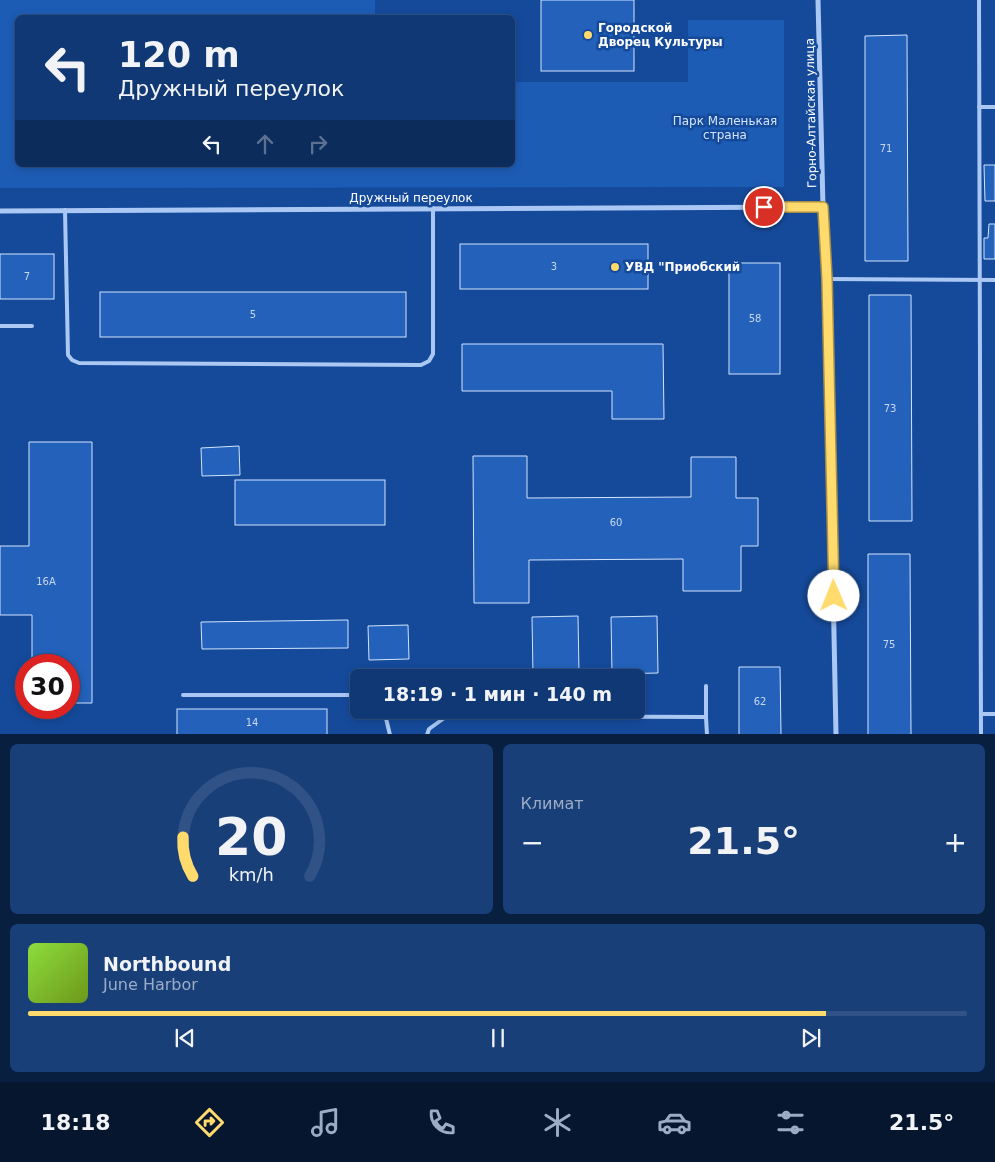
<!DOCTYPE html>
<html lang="ru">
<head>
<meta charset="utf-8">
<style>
	body { margin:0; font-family:"DejaVu Sans",sans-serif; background:#193f79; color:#f1f3f6; height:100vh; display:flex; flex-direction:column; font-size:19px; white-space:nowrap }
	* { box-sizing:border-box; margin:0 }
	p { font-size:16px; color:#9cacc5 }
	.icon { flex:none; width:28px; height:28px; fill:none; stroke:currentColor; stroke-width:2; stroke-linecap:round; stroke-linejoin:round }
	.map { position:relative; height:734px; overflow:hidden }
	.panel { display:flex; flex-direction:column; gap:10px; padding:10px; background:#091f40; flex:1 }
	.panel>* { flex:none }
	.banner { position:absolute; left:15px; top:15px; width:500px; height:152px; border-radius:8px; box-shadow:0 2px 8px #0003,0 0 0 1px #305286; background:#103874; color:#f1f3f6; overflow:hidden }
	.speed { position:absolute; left:15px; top:654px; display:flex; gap:10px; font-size:25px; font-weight:700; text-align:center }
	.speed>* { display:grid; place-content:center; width:65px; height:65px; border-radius:50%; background:#103874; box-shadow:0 2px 8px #0003,0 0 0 1px #305286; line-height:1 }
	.speed .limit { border:8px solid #d22; background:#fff; color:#111 }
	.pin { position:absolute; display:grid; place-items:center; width:42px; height:42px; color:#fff; margin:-21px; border:2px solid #fff; border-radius:50%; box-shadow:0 1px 5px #0007 }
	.me { position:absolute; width:55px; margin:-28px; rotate:359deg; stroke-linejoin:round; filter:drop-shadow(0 0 4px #0008) }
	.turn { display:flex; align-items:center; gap:18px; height:105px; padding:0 20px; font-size:22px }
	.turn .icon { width:65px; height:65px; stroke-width:2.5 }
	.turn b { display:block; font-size:35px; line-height:42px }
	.lanes { display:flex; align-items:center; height:48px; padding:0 20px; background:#0003; justify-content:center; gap:25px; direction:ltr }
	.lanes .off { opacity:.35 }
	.big { font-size:38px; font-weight:800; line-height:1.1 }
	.panel .tile { flex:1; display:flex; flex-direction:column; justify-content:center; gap:8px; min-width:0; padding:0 18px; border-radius:8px; background:#193f79 }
	.panel .dial { align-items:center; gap:0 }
	.dial svg { height:130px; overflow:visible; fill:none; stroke:#305286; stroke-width:7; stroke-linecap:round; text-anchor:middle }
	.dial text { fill:#f1f3f6; stroke:none }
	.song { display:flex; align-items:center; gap:15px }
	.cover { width:60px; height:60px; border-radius:8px; background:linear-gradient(135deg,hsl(90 70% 55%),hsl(80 70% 35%)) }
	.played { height:5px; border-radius:2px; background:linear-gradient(90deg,#ffda6c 85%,#305286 85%) }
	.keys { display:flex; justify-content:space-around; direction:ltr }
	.heat { display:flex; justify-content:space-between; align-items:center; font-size:28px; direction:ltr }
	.panel .tiles { flex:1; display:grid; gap:10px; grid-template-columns:1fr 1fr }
	.tile:last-child { grid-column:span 2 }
	.trip { position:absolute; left:350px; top:669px; width:295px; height:50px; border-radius:8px; background:#103874; box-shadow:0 2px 8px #0003,0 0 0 1px #305286; font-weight:800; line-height:50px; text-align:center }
	.menu { display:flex; height:80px; justify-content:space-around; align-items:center; background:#06162e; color:#9cacc5 }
	.menu .icon { width:35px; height:35px }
	.menu .on { color:#ffda6c }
	.menu b { font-size:22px; color:#f1f3f6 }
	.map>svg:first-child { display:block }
	.green { fill:#1d5cb5 }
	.building { fill:#2361ba; stroke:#d2e4fd }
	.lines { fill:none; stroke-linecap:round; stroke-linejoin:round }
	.service { stroke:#aac8f3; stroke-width:4 }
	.minor { stroke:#aac8f3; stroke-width:5 }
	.route-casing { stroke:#a68e46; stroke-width:12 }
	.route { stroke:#ffda6c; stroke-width:9 }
	.poi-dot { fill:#ffda6c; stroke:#154a9b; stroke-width:2 }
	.labels { text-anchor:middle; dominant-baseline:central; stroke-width:5; stroke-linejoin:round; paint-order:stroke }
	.number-label { font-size:10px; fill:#c8d8ee }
	.poi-label { font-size:12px; font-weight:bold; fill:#fff; stroke:#154a9b; text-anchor:start }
	.street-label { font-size:12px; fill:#fff; stroke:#154a9b }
	.park-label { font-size:12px; fill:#d2e4fd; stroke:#154a9b }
</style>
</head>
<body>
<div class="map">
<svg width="995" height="735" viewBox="0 0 995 735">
	<rect width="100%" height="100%" fill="#154a9b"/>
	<path class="green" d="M 0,0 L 375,0 L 375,14 L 465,14 L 465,18 L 18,18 L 18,165 L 512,165 L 513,82 L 688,82 L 688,20 L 784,20 L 784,187 L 0,188 Z"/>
	<g class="building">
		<rect x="541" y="0" width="93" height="71"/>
		<path d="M 907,35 L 908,261 L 865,261 L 865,36 Z"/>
		<path d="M 984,165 L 995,165 L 995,201 L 985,201 Z"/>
		<path d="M 989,224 L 995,224 L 995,259 L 984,259 L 984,238 L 988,238 Z"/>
		<rect x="460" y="244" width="188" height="45"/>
		<rect x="0" y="254" width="54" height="45"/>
		<rect x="729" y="263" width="51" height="111"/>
		<rect x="100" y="292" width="306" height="45"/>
		<path d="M 869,295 L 911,295 L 912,521 L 869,521 Z"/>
		<path d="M 462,344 L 663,344 L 664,419 L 612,419 L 612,391 L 462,391 Z"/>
		<path d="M 29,442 L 92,442 L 92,703 L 69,703 L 69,665 L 32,665 L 32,615 L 0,615 L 0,546 L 29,546 Z"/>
		<path d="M 239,446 L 240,475 L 202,476 L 201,448 Z"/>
		<path d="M 473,456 L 527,456 L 527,498 L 691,497 L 691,457 L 736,457 L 736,498 L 758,498 L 758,546 L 741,546 L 741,591 L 683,591 L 683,559 L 529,560 L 529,603 L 474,603 Z"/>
		<rect x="235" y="480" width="150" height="45"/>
		<path d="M 868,554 L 910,554 L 911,735 L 868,735 Z"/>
		<path d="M 578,616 L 579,674 L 533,675 L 532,617 Z"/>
		<path d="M 657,616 L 658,673 L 612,674 L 611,617 Z"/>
		<path d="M 348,620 L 348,648 L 202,649 L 201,622 Z"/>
		<path d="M 408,625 L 409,659 L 369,660 L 368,626 Z"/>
		<path d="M 739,667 L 780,667 L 781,735 L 739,735 Z"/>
		<rect x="177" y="709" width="150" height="26"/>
	</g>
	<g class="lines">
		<g class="service">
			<path d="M 979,0 L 981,735"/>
			<path d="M 979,107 L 995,107"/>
			<path d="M 65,210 L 68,355 L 72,360 L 79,363 L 421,365 L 429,361 L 433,354 L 433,208"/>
			<path d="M 827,279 L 995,280"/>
			<path d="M 0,326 L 32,326"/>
			<path d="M 706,686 L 706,717"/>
			<path d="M 183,695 L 359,695"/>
			<path d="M 384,710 L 390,735"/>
			<path d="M 981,714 L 995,714"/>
			<path d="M 427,735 L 429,729 L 447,716 L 706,717 L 707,735"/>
		</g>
		<g class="minor">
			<path d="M 818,0 L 823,207 L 827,279 L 836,735"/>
			<path d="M 0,211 L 823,207"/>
		</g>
	</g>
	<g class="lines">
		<defs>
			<path id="route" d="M 764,207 L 823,207 L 827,279 L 834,596"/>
		</defs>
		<use href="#route" class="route-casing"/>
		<use href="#route" class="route"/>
	</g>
	<g class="poi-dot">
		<circle cx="588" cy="35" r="5"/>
		<circle cx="615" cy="267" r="5"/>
	</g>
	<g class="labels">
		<g class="number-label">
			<text x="886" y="148">71</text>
			<text x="554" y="266">3</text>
			<text x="27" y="276">7</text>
			<text x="253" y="314">5</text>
			<text x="755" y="318">58</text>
			<text x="890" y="408">73</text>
			<text x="616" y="522">60</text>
			<text x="46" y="581">16А</text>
			<text x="889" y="644">75</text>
			<text x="760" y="701">62</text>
			<text x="252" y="722">14</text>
		</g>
		<g class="poi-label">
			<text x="598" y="28">Городской<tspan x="598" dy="14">Дворец Культуры</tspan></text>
			<text x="625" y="267">УВД "Приобский</text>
		</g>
		<g class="street-label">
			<text transform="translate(811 113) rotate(-91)">Горно-Алтайская улица</text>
			<text x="411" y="198">Дружный переулок</text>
		</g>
		<g class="park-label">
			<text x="725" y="121">Парк Маленькая<tspan x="725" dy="14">страна</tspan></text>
		</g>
	</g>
</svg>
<div class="speed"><div class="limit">30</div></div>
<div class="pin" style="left:764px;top:207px;background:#d93025"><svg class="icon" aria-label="arrive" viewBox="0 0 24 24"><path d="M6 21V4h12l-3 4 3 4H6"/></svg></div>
<svg class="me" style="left:834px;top:596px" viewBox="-20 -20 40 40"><circle r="19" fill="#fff"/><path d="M0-13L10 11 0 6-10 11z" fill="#ffda6c"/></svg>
<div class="trip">18:19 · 1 мин · 140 m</div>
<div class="banner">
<div class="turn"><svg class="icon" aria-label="left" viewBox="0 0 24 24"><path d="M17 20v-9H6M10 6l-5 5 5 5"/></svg><div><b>120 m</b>Дружный переулок</div></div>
<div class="lanes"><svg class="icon" aria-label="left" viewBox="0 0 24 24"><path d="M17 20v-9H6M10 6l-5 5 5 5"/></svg><svg class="icon off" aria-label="ahead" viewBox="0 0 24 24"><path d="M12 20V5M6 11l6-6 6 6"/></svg><svg class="icon off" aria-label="right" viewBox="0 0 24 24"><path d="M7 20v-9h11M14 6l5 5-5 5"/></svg></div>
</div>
</div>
<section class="panel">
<div class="tiles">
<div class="tile dial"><svg viewBox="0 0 100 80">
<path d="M14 69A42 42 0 1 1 86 69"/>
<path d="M14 69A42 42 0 0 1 8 45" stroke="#ffda6c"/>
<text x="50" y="56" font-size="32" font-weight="700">20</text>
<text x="50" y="72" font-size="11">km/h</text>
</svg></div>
<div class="tile"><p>Климат</p>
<div class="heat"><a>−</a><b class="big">21.5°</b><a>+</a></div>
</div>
<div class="tile">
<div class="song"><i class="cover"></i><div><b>Northbound</b><p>June Harbor</p></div></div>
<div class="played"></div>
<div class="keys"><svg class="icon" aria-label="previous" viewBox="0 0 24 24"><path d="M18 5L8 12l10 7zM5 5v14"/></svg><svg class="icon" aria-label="pause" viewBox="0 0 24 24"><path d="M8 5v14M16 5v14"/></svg><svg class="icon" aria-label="next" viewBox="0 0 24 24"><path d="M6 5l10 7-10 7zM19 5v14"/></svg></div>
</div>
</div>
</section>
<nav class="menu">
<b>18:18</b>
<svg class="icon on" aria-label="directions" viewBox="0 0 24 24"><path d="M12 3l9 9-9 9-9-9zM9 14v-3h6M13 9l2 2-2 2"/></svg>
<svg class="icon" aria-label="music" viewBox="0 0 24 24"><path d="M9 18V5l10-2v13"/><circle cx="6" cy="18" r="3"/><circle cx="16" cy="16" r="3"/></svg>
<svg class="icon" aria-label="phone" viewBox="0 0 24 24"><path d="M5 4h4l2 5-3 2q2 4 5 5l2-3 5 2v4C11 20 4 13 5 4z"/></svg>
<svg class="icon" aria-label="climate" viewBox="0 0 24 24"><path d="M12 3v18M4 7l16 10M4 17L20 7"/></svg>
<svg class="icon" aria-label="car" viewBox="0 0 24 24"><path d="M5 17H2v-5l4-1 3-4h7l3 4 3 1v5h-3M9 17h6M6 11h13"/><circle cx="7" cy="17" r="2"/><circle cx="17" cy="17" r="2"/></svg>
<svg class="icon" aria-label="filters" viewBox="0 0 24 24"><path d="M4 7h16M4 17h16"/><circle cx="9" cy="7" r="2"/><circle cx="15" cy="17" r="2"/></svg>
<b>21.5°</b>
</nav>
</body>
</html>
